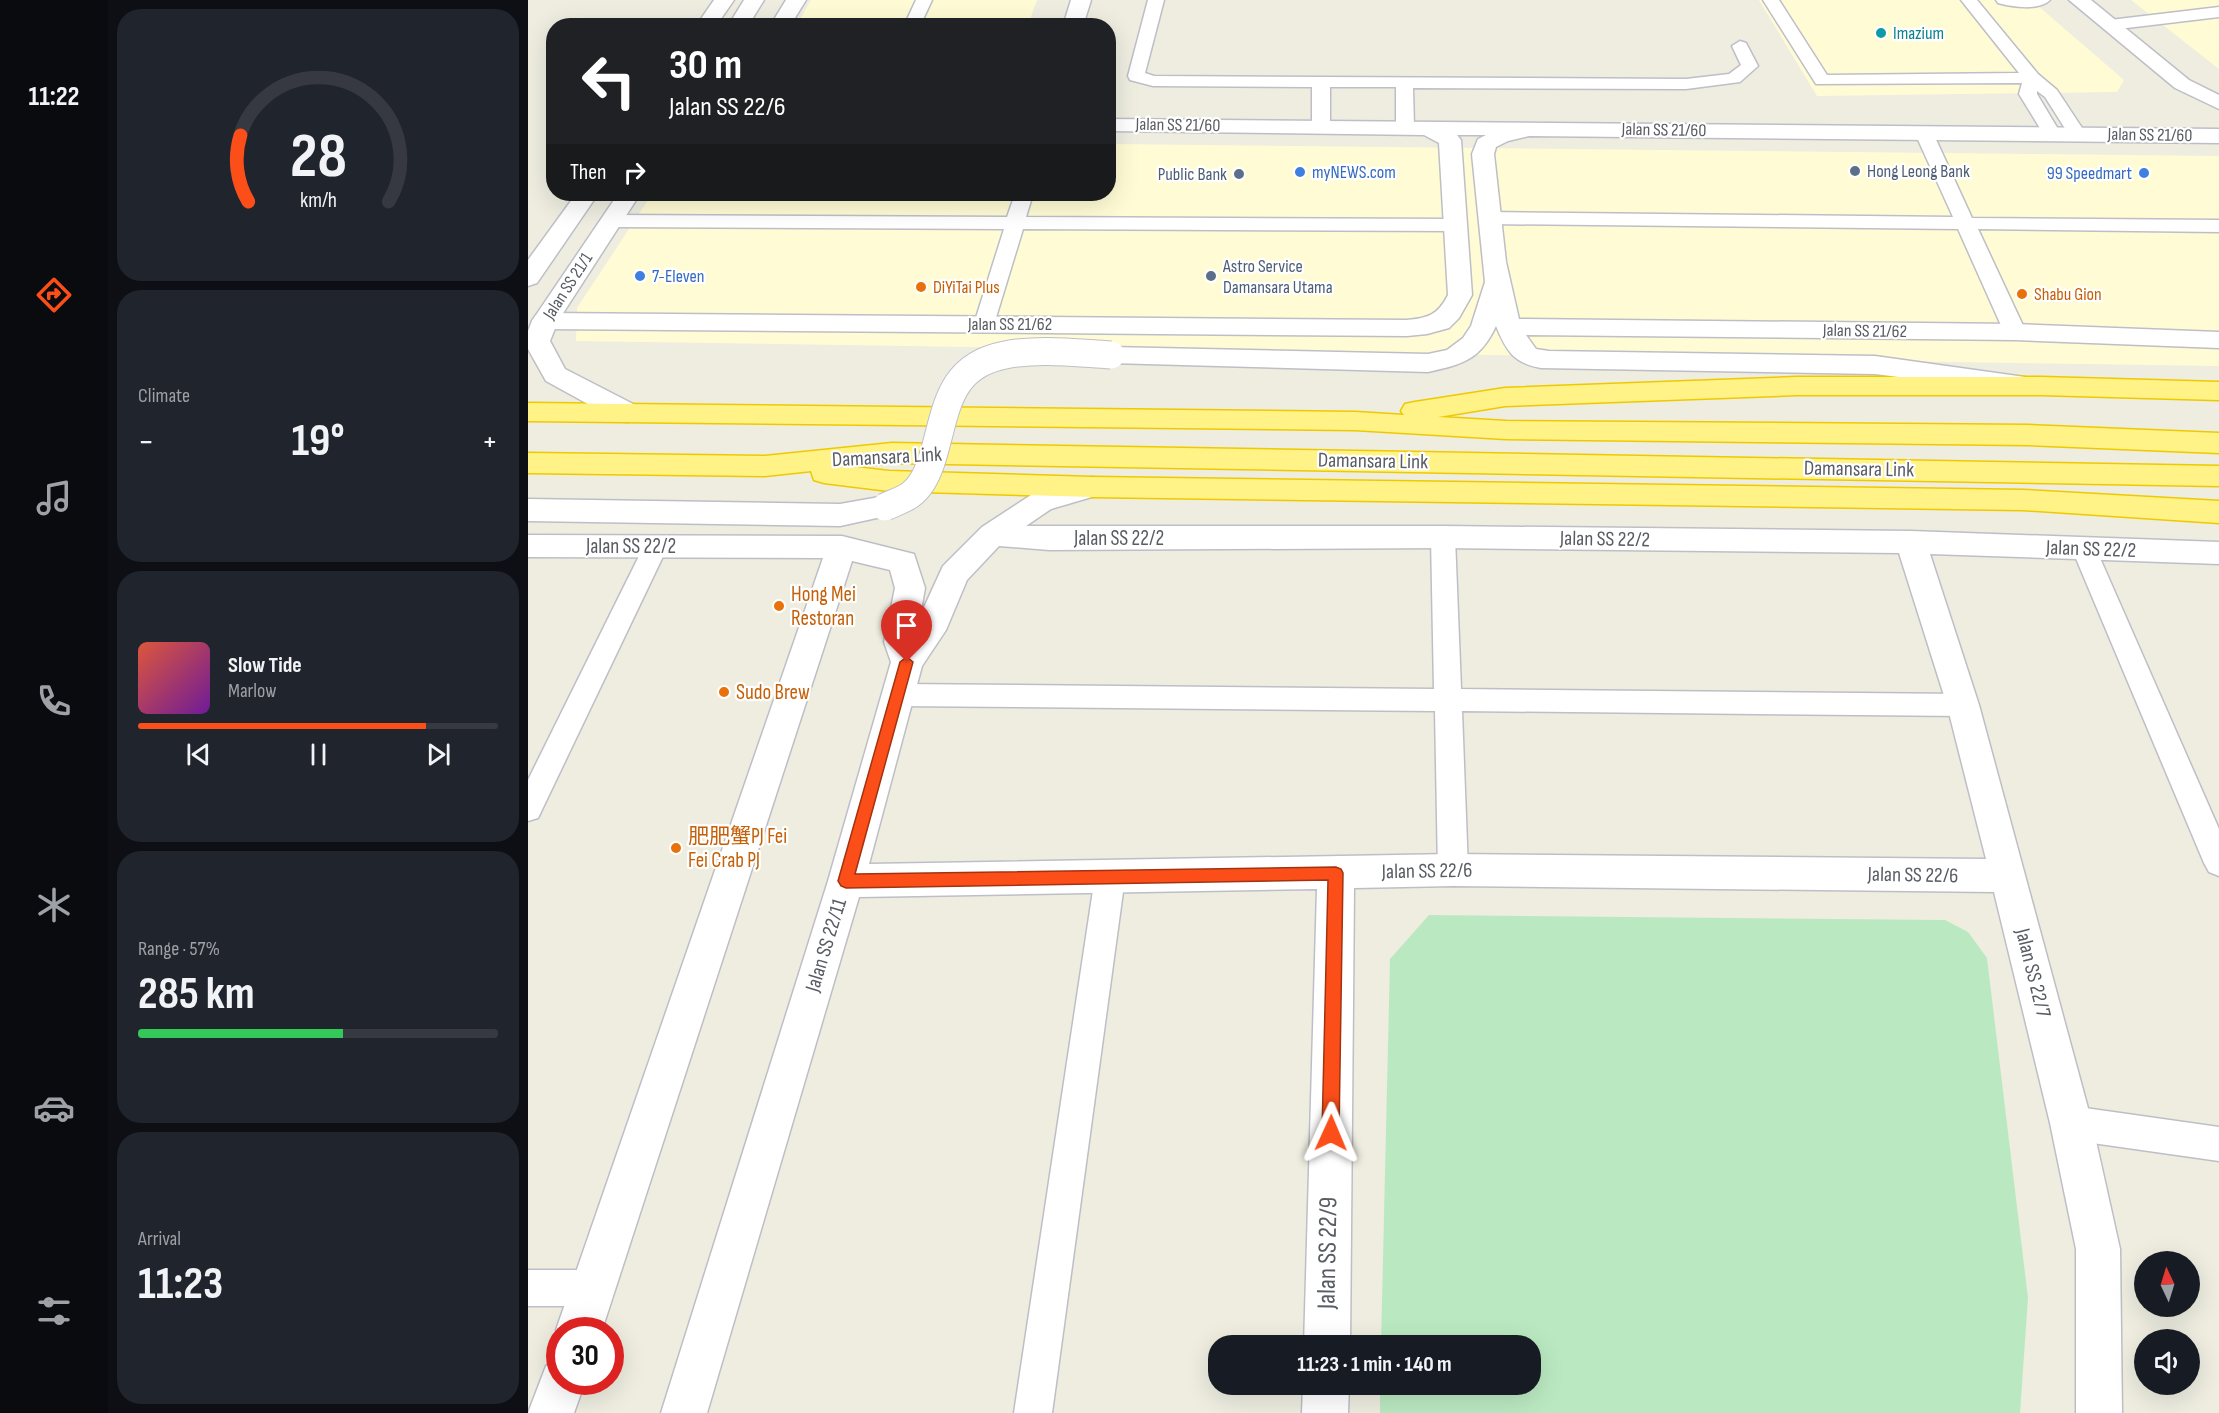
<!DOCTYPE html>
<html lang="en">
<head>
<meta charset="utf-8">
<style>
	body { margin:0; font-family:"Sofia Sans Condensed","Noto Sans SC",sans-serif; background:#20242c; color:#f1f3f6; height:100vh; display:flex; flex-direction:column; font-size:22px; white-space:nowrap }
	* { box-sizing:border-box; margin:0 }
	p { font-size:20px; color:#9ea1a6 }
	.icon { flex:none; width:33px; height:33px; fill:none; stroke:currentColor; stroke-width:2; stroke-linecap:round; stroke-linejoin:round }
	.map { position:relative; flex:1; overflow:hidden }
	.details { display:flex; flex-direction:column; gap:9px; padding:9px; background:#0d0f14; width:420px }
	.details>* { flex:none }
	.banner { position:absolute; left:18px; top:18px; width:570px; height:183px; border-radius:24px; box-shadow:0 6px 24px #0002; background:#202124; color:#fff; overflow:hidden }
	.needle { width:39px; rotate:356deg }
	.buttons { position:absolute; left:1606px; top:1251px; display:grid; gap:12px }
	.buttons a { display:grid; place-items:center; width:66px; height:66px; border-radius:50%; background:#171b24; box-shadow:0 6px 24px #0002; font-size:30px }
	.speed { position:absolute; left:18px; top:1317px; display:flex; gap:12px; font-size:30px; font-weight:700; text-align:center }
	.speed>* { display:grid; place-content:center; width:78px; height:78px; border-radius:50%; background:#171b24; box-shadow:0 6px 24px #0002; line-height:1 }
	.speed .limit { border:9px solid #d22; background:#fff; color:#111 }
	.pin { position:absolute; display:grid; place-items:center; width:51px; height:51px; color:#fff; margin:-62px -26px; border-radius:50% 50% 50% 0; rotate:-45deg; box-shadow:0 0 6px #0007 }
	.pin .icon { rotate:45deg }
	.me { position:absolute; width:66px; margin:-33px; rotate:1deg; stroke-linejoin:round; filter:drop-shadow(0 0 4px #0008) }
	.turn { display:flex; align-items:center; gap:21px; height:126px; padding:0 24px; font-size:27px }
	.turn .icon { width:78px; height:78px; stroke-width:2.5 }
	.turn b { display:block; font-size:42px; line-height:51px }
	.then { display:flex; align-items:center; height:57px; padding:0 24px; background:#0003; gap:12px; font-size:22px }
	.big { font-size:45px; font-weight:700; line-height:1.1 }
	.details .tile { flex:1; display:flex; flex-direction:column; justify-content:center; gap:9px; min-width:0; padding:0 21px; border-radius:24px; background:#20242c }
	.details .dial { align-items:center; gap:0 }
	.dial svg { height:156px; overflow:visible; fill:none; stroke:#363941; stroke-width:7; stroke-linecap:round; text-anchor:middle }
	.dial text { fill:#f1f3f6; stroke:none }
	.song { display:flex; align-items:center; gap:18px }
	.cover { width:72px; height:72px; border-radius:9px; background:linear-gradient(135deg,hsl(10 70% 55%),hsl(280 70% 35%)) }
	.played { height:6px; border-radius:3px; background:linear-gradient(90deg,#fb4e19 80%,#363941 80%) }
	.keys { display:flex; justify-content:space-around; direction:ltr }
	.heat { display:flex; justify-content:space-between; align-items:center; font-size:33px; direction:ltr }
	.charge { height:9px; border-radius:4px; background:linear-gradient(90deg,#34c759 57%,#363941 0) }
	.trip { position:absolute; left:680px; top:1335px; width:333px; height:60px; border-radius:24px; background:#171b24; box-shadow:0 6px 24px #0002; font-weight:700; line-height:60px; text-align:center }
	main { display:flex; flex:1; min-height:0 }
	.menu { display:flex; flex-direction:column; width:108px; justify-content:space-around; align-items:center; background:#090b0e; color:#9ea1a6 }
	.menu .icon { width:42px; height:42px }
	.menu .on { color:#fb4e19 }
	.menu b { font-size:27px; color:#f1f3f6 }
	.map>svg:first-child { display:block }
	.commercial { fill:#fffcd5 }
	.green { fill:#bae9c1 }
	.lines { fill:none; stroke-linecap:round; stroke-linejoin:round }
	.service-casing { stroke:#bebfc6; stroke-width:3 }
	.minor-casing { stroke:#bebfc6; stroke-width:3 }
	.tertiary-casing { stroke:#bebfc6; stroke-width:3 }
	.motorway-casing { stroke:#efc900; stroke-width:3 }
	.service { fill:#fff; fill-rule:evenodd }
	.minor { fill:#fff; fill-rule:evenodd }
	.tertiary { fill:#fff; fill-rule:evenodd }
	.motorway { fill:#fff387; fill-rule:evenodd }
	.minor-bridge-casing { stroke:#bebfc6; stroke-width:29; stroke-linecap:butt }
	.minor-bridge { stroke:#fff; stroke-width:27 }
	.route { fill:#fb4e19; stroke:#a33310; stroke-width:1.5 }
	.culture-dot { fill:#0f9aa8; stroke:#fff; stroke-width:2 }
	.service-dot { fill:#5c6f8a; stroke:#fff; stroke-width:2 }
	.shop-dot { fill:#3f7fe0; stroke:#fff; stroke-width:2 }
	.food-dot { fill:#e8710a; stroke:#fff; stroke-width:2 }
	.labels { text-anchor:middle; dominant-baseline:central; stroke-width:4.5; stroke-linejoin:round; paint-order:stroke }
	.far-culture-label { font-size:18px; fill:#0d838f; stroke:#fff; text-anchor:start }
	.far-street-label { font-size:18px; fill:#595c63; stroke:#fff }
	.far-service-label { font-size:18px; fill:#4e5e75; stroke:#fff; text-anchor:start }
	.far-shop-label { font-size:18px; fill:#366cbe; stroke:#fff; text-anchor:start }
	.far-food-label { font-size:18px; fill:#c56008; stroke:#fff; text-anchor:start }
	.street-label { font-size:21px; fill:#595c63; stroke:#fff }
	.food-label { font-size:21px; fill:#c56008; stroke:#fff; text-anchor:start }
	.near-street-label { font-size:26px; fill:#595c63; stroke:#fff }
</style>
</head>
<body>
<main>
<nav class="menu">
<b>11:22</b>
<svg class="icon on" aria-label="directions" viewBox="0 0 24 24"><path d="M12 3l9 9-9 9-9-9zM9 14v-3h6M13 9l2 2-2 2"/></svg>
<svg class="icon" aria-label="music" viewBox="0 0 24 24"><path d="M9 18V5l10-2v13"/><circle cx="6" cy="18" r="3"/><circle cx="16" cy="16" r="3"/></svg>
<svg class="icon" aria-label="phone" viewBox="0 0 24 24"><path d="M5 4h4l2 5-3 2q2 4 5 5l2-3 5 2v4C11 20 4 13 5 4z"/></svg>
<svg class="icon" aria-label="climate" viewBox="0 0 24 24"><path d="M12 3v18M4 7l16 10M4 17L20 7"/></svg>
<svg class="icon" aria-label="car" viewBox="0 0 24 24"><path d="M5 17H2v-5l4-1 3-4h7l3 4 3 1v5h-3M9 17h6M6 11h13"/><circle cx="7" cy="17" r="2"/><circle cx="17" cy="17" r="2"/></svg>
<svg class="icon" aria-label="filters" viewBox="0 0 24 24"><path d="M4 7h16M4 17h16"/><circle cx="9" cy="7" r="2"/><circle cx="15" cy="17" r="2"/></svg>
</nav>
<section class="details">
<div class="tile dial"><svg viewBox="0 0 100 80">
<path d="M14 69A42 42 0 1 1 86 69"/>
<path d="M14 69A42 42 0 0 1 10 35" stroke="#fb4e19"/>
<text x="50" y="56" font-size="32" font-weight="700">28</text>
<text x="50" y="72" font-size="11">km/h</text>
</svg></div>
<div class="tile"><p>Climate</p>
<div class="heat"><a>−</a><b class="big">19°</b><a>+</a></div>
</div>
<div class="tile">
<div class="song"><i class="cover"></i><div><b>Slow Tide</b><p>Marlow</p></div></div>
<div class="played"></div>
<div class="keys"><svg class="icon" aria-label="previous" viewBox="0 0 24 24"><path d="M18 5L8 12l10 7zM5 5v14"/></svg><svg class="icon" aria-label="pause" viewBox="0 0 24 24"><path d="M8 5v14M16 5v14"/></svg><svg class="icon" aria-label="next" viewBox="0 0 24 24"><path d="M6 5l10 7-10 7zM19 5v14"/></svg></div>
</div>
<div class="tile"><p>Range · 57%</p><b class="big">285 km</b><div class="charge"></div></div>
<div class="tile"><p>Arrival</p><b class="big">11:23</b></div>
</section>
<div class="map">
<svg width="1691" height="1413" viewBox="0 0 1691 1413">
	<rect width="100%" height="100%" fill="#eeede0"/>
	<g class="commercial">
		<path d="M 283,0 L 509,0 L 500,25 L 268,26 Z"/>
		<path d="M 1231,0 L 1503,0 L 1596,80 L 1589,92 L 1289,96 Z"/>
		<path d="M 1603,0 L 1691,0 L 1691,69 Z"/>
		<path d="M 581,144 L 1691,156 L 1691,366 L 48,341 L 49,308 L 124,194 L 580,194 Z"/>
	</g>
	<path class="green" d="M 901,915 L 1417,920 L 1440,932 L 1459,958 L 1500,1298 L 1492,1413 L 852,1413 L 852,1385 L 1002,1384 L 1002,1346 L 853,1345 L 862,959 Z"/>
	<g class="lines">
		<defs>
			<g id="service">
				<path d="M 388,0 L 404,0 L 392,26 L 376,26 Z"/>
				<path d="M 620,0 L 636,0 L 617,73 L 626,76 L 1158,79 L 1201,74 L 1213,65 L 1204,46 L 1212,41 L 1218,43 L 1230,66 L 1212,82 L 1158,89 L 885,88 L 886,127 L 883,131 L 871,131 L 868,127 L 868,87 L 802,87 L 802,126 L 799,130 L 787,130 L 784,126 L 784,87 L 625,86 L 602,80 L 600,76 Z"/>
				<path d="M 1235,0 L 1251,0 L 1299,75 L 1491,73 L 1433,0 L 1449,0 L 1510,74 L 1529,90 L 1558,134 L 1555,138 L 1543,138 L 1517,97 L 1509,91 L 1509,94 L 1533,134 L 1530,138 L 1518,138 L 1491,94 L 1494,83 L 1288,84 Z"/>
				<path d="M 1468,0 L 1522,0 C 1511,11 1484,7 1470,3 Z"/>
				<path d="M 1691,7 L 1691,17 L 1582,30 L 1574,25 L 1582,20 Z"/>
				<path d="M 1396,128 L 1402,129 L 1405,133 L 1444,218 L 1691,220 L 1691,232 L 1450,229 L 1498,332 L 1494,337 L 1487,339 L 1480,337 L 1476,332 L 1430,229 L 961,224 L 954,222 L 951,218 L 954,214 L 961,212 L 1425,217 L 1387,133 L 1390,129 Z"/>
				<path d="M 487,194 L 505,194 L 498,217 L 928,219 L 935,221 L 938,225 L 935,229 L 928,231 L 495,229 L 466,324 L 463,329 L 456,331 L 449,329 L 446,324 L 476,229 L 83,227 L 76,225 L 73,221 L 76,217 L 83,215 L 479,217 Z"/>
				<path d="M 915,528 L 924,531 L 927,537 L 933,689 L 1435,694 L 1445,697 L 1448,705 L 1445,713 L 1435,716 L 934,711 L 940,870 L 935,879 L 925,883 L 915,879 L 910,870 L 907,711 L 370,706 L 361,703 L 357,695 L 361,687 L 370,684 L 906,689 L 903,537 L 906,531 Z"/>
				<path d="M 128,537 L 137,540 L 140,546 L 10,818 L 0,821 L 0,780 L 116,546 L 119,540 Z"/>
				<path d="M 1556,540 L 1565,543 L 1568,549 L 1691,829 L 1691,876 L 1681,872 L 1676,863 L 1544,549 L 1547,543 Z"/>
				<path d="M 582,864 L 593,868 L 597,877 L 524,1413 L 486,1413 L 567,877 L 571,868 Z"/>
				<path d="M 1543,1106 L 1691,1127 L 1691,1161 L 1543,1140 L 1531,1135 L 1526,1123 L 1531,1111 Z"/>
				<path d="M 0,1270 L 66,1270 L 79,1275 L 84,1288 L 79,1301 L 66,1306 L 0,1306 Z"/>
			</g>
			<g id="minor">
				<path d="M 258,0 L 278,0 L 262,26 L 242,26 Z"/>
				<path d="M 543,0 L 563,0 L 555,26 L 535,26 Z"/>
				<path d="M 1541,0 L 1563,0 L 1661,80 L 1691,95 L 1691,109 L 1647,88 Z"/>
				<path d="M 580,119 L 1691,129 L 1691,143 L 1001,136 L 980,141 L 968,147 L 966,154 L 978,262 L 991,319 L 1487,324 L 1691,332 L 1691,348 L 1487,340 L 998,335 L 1008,349 L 1021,351 L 1347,356 L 1497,377 L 1501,383 L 1497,389 L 1488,392 L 1347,374 L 1013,368 C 985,363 978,350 968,326 C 952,360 935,364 900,372 L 583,363 L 574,361 L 570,355 L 574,349 L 583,347 L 900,354 L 919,350 L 935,338 L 943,326 L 957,282 L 944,154 L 950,139 L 958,135 L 929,135 L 933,140 L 944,295 L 931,318 L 921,328 L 899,334 L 879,336 L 17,329 L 8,327 L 4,321 L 8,315 L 17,313 L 879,320 C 900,318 910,315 920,295 L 911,143 L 896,135 L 580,131 Z"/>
				<path d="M 564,477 L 574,480 L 578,487 L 574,494 L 523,509 L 498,526 L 915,526 L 1383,531 L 1691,542 L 1691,564 L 1402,554 L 1451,705 L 1564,1123 L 1592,1249 L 1594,1413 L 1548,1413 L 1548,1249 L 1522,1123 L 1466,892 L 925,886 L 826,888 L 822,1346 L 776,1346 L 789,889 L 331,897 L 179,1413 L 133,1413 L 300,881 L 363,662 L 356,642 L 367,588 L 362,570 L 324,561 L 74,1330 L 32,1330 L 32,1337 L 28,1330 L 295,558 L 0,557 L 0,535 L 314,536 L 386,554 L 397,588 L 392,616 L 415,566 L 454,527 L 503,495 ZM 471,546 L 521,550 L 915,548 L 1371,553 L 1419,705 L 1458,859 L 925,854 L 341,864 L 394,666 L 418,630 L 439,580 Z"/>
				<path d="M 357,496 L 367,500 L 372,507 L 367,514 L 312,526 L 0,521 L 0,499 L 312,504 Z"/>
				<path d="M 32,1360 L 32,1382 L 57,1382 L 46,1413 L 0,1413 L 18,1366 Z"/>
				<path d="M 775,1384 L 821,1384 L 820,1413 L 774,1413 Z"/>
			</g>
			<g id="tertiary">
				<path d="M 186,0 L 206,0 L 188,26 L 168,26 Z"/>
				<path d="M 216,0 L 236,0 L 220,26 L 200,26 Z"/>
				<path d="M 48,194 L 70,194 L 9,283 L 0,286 L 0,260 Z"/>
				<path d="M 90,194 L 112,194 L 30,321 L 22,341 L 37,369 L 109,406 L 113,413 L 109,420 L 99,422 L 89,420 L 18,381 L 0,349 L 0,331 L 4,321 Z"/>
			</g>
			<g id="motorway">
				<path d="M 1269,377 L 1513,377 L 1691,382 L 1691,400 L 1513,395 L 1269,395 L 977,406 L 910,417 L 978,421 L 1500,425 L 1691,433 L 1691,453 L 1500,445 L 978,439 L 827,430 L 0,421 L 0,403 L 827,412 L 876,415 L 873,411 L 877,404 L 887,402 L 977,388 Z"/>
				<path d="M 364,443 L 1691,466 L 1691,486 L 364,463 L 326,467 L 361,471 L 564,477 L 1495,490 L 1691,501 L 1691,523 L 1495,510 L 564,497 L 361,491 L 296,483 L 286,480 L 283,471 L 237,476 L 0,473 L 0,453 L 237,456 Z"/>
			</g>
		</defs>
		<use href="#service" class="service-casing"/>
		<use href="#minor" class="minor-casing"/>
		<use href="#tertiary" class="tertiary-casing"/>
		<use href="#motorway" class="motorway-casing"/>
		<use href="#service" class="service"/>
		<use href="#minor" class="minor"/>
		<use href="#tertiary" class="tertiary"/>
		<use href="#motorway" class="motorway"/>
		<defs>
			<path id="minor-bridge" d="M 357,507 C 365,503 375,500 382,495 C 395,486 401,470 405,456 C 419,409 420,366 477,355 C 512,348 548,353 583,355"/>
		</defs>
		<use href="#minor-bridge" class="minor-bridge-casing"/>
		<use href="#minor-bridge" class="minor-bridge"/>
	</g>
	<path class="route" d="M 379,657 L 385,662 L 327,874 L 808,867 L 813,869 L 815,873 L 811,1133 L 809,1139 L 803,1142 L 797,1139 L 794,1133 L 800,880 L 318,888 L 313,886 L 310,881 L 372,662 Z"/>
	<circle class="culture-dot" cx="1353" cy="33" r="6"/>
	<g class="service-dot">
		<circle cx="1327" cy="171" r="6"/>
		<circle cx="711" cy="174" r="6"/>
		<circle cx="683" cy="276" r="6"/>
	</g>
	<g class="shop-dot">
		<circle cx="772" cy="172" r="6"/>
		<circle cx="1616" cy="173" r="6"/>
		<circle cx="112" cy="276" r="6"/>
	</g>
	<g class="food-dot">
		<circle cx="393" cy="287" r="6"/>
		<circle cx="1494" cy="294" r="6"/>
		<circle cx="251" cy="606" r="6"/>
		<circle cx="196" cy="692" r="6"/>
		<circle cx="148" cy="848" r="6"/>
	</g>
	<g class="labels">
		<g class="far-culture-label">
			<text x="1365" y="33">Imazium</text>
		</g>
		<g class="far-street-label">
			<text transform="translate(650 125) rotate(1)">Jalan SS 21/60</text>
			<text transform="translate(1136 130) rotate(1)">Jalan SS 21/60</text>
			<text transform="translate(1622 135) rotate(1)">Jalan SS 21/60</text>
			<text transform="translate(40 286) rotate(-57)">Jalan SS 21/1</text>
			<text x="482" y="324">Jalan SS 21/62</text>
			<text transform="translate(1337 331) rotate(1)">Jalan SS 21/62</text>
		</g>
		<g class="far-service-label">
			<text x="1339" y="171">Hong Leong Bank</text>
			<text x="699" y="174" text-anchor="end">Public Bank</text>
			<text x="695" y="266">Astro Service<tspan x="695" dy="21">Damansara Utama</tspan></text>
		</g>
		<g class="far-shop-label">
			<text x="784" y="172">myNEWS.com</text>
			<text x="1604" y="173" text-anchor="end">99 Speedmart</text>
			<text x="124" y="276">7-Eleven</text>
		</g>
		<g class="far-food-label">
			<text x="405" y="287">DiYiTai Plus</text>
			<text x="1506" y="294">Shabu Gion</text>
		</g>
		<g class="street-label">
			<text transform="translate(359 457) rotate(-3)">Damansara Link</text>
			<text transform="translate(845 461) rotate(1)">Damansara Link</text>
			<text transform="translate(1331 469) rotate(1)">Damansara Link</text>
			<text x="591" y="538">Jalan SS 22/2</text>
			<text transform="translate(1077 539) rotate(1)">Jalan SS 22/2</text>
			<text x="103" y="546">Jalan SS 22/2</text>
			<text transform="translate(1563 549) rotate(2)">Jalan SS 22/2</text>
			<text transform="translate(899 871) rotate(-1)">Jalan SS 22/6</text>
			<text transform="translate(1385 875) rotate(1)">Jalan SS 22/6</text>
			<text transform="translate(298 945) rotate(-73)">Jalan SS 22/11</text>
			<text transform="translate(1505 973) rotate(76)">Jalan SS 22/7</text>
		</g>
		<g class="food-label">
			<text x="263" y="594">Hong Mei<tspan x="263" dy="24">Restoran</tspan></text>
			<text x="208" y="692">Sudo Brew</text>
			<text x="160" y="836">肥肥蟹PJ Fei<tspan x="160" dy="24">Fei Crab PJ</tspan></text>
		</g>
		<g class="near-street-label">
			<text transform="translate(800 1253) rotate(-89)">Jalan SS 22/9</text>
		</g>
	</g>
</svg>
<div class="buttons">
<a><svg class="needle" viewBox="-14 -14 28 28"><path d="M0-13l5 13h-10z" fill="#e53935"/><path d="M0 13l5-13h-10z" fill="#9ea1a6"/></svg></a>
<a><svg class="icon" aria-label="sound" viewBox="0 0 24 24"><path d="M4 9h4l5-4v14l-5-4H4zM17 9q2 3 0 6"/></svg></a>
</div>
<div class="speed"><div class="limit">30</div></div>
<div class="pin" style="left:379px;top:662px;background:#d93025"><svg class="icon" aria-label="arrive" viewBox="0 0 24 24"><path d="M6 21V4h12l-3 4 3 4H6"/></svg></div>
<svg class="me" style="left:803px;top:1133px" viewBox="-20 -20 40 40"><path d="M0-17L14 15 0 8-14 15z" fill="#fb4e19" stroke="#fff" stroke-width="4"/></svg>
<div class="trip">11:23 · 1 min · 140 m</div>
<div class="banner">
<div class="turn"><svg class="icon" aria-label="left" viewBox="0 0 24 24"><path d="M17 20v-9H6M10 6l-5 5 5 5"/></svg><div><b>30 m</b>Jalan SS 22/6</div></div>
<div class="then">Then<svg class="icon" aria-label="right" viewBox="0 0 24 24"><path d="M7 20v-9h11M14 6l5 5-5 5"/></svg></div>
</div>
</div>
</main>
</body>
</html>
